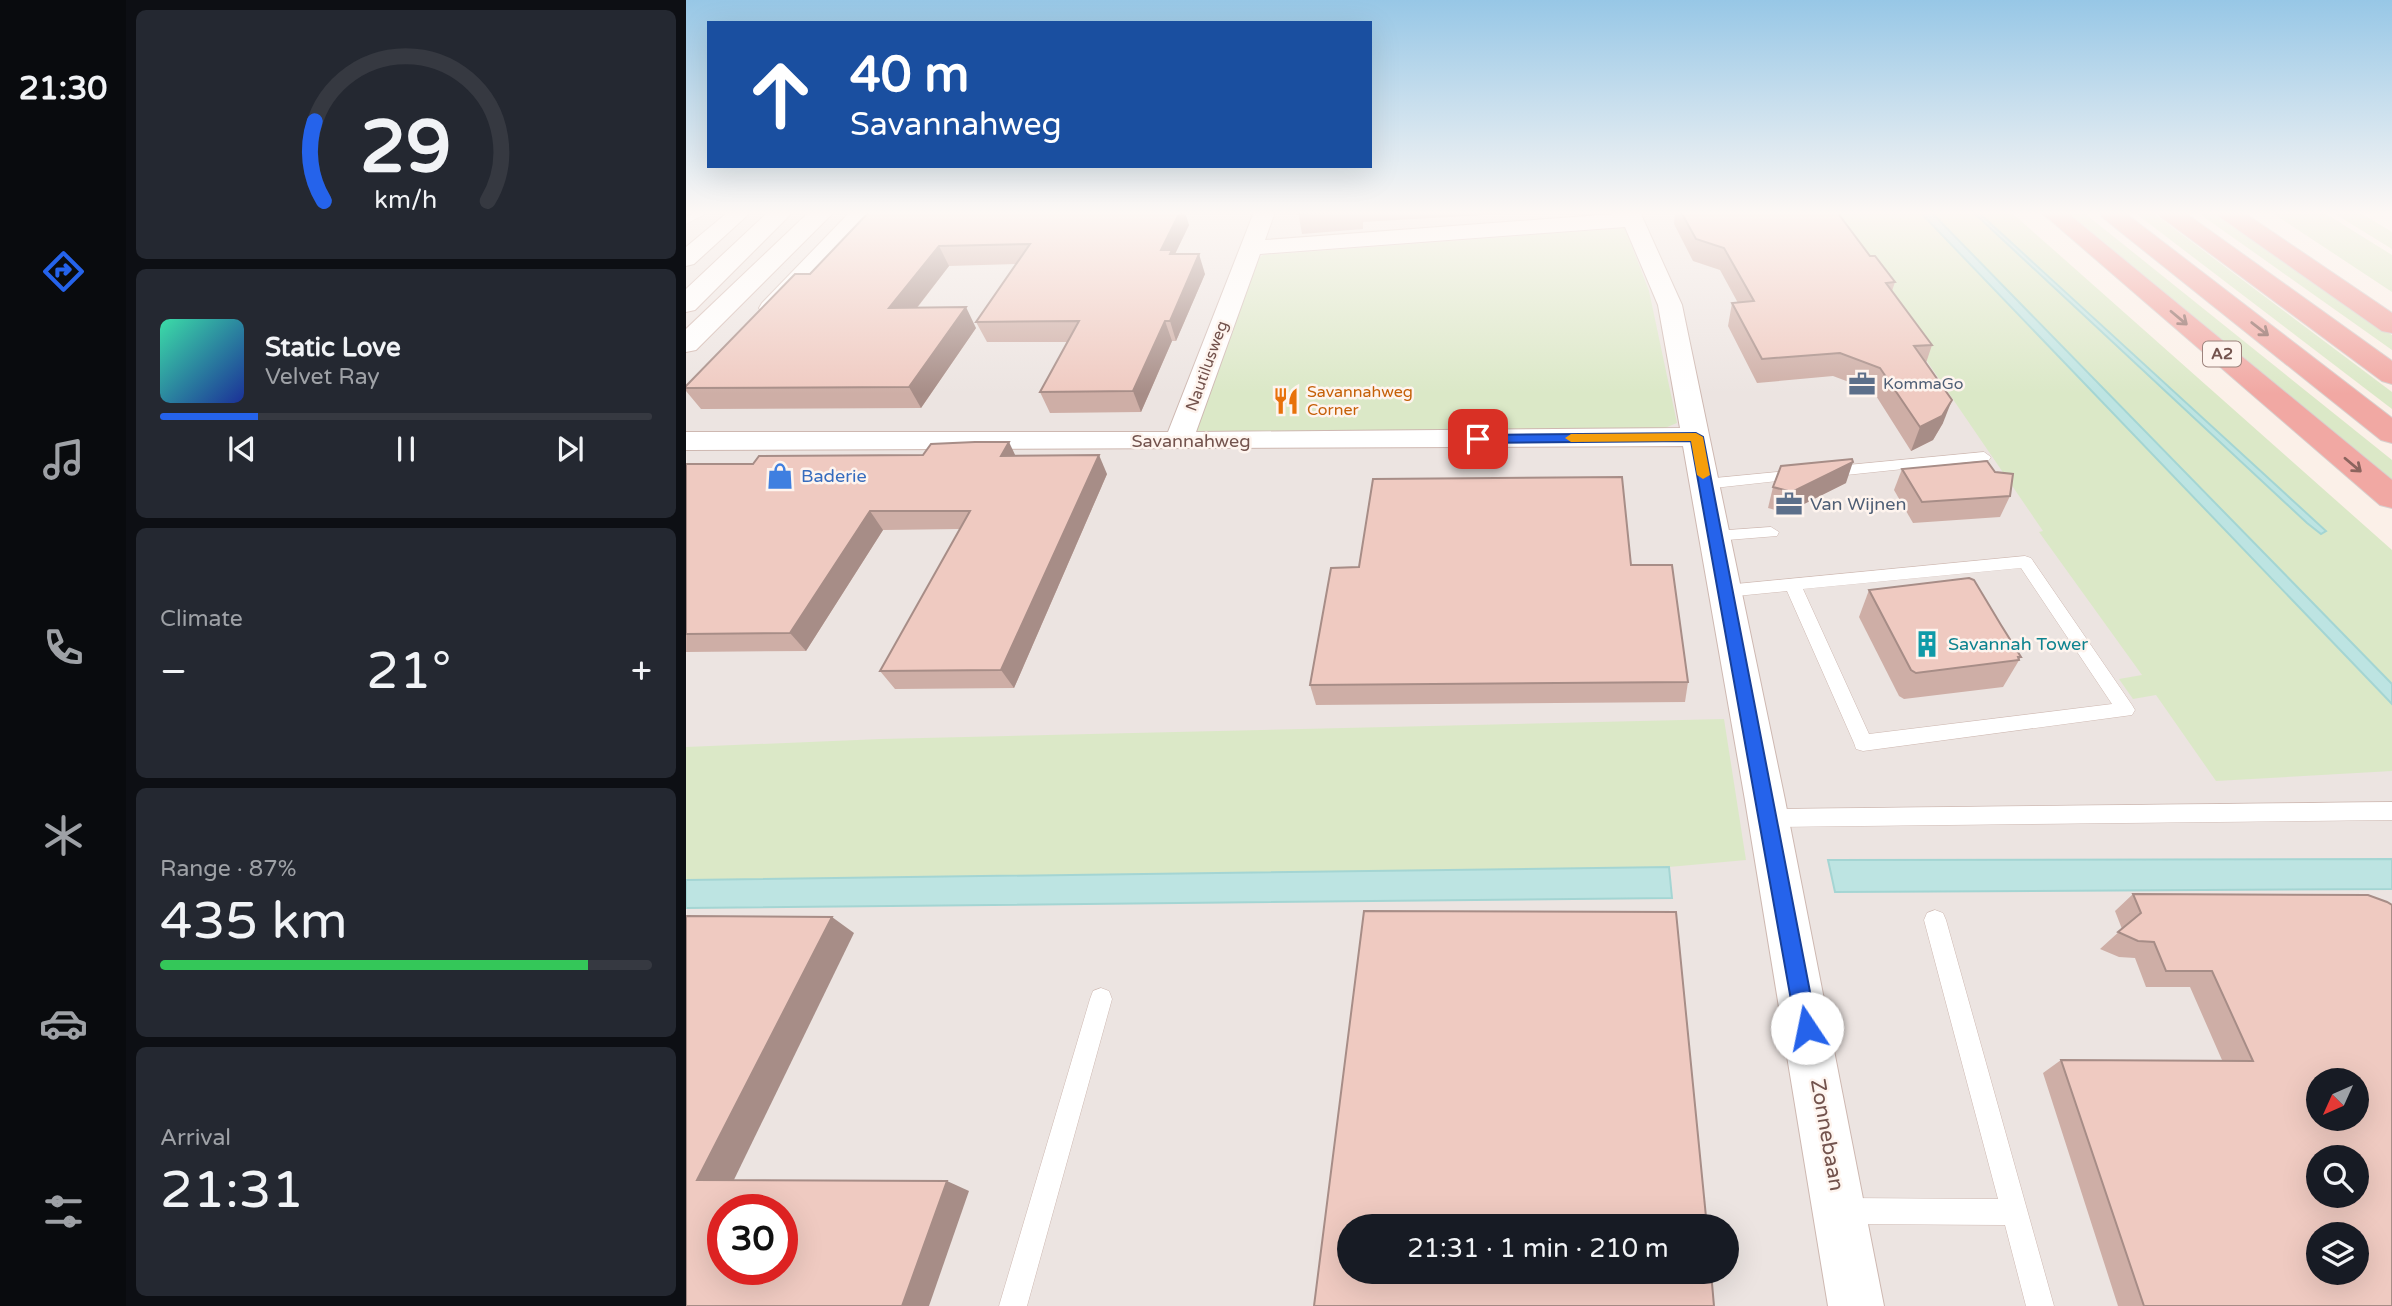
<!DOCTYPE html>
<html lang="en">
<head>
<meta charset="utf-8">
<style>
	body { margin:0; font-family:"Varela Round",sans-serif; background:#242831; color:#f1f3f6; height:100vh; display:flex; flex-direction:column; font-size:26px; white-space:nowrap }
	* { box-sizing:border-box; margin:0 }
	p { font-size:23px; color:#9ea1a6 }
	.icon { flex:none; width:38px; height:38px; fill:none; stroke:currentColor; stroke-width:2; stroke-linecap:round; stroke-linejoin:round }
	.map { position:relative; flex:1; overflow:hidden }
	.drawer { display:flex; flex-direction:column; gap:10px; padding:10px; background:#0d0f14; width:560px }
	.drawer>* { flex:none }
	.hud { position:absolute; left:21px; top:21px; width:665px; height:147px; border-radius:0px; box-shadow:0 7px 28px #0002; background:#1a4fa0; color:#fff; overflow:hidden }
	.needle { width:46px; rotate:225deg }
	.controls { position:absolute; left:1620px; top:1068px; display:grid; gap:14px }
	.controls a { display:grid; place-items:center; width:63px; height:63px; border-radius:50%; background:#171b24; box-shadow:0 7px 28px #0002; font-size:35px }
	.speed { position:absolute; left:21px; top:1194px; display:flex; gap:14px; font-size:35px; font-weight:700; text-align:center }
	.speed>* { display:grid; place-content:center; width:91px; height:91px; border-radius:50%; background:#171b24; box-shadow:0 7px 28px #0002; line-height:1 }
	.speed .limit { border:10px solid #d22; background:#fff; color:#111 }
	.pin { position:absolute; display:grid; place-items:center; width:60px; height:60px; color:#fff; margin:-30px; border-radius:14px; box-shadow:0 4px 10px #0006 }
	.me { position:absolute; width:77px; margin:-38px; rotate:349deg; stroke-linejoin:round; filter:drop-shadow(0 0 5px #0008) }
	.turn { display:flex; align-items:center; gap:24px; height:147px; padding:0 28px; font-size:32px }
	.turn .icon { width:91px; height:91px; stroke-width:2.5 }
	.turn b { display:block; font-size:49px; line-height:60px }
	.big { font-size:52px; font-weight:600; line-height:1.1 }
	.drawer .card { flex:1; display:flex; flex-direction:column; justify-content:center; gap:10px; min-width:0; padding:0 24px; border-radius:10px; background:#242831 }
	.drawer .dial { align-items:center; gap:0 }
	.dial svg { height:182px; overflow:visible; fill:none; stroke:#363941; stroke-width:7; stroke-linecap:round; text-anchor:middle }
	.dial text { fill:#f1f3f6; stroke:none }
	.song { display:flex; align-items:center; gap:21px }
	.cover { width:84px; height:84px; border-radius:10px; background:linear-gradient(135deg,hsl(160 70% 55%),hsl(230 70% 35%)) }
	.played { height:7px; border-radius:4px; background:linear-gradient(90deg,#2563eb 20%,#363941 20%) }
	.keys { display:flex; justify-content:space-around; direction:ltr }
	.heat { display:flex; justify-content:space-between; align-items:center; font-size:38px; direction:ltr }
	.charge { height:10px; border-radius:5px; background:linear-gradient(90deg,#34c759 87%,#363941 0) }
	.trip { position:absolute; left:651px; top:1214px; width:402px; height:70px; border-radius:35px; background:#171b24; box-shadow:0 7px 28px #0002; font-weight:600; line-height:70px; text-align:center }
	main { display:flex; flex:1; min-height:0 }
	.menu { display:flex; flex-direction:column; width:126px; justify-content:space-around; align-items:center; background:#090b0e; color:#9ea1a6 }
	.menu .icon { width:49px; height:49px }
	.menu .on { color:#2563eb }
	.menu b { font-size:32px; color:#f1f3f6 }
	.map>svg:first-child { display:block }
	.industrial { fill:#ece4e1; fill-rule:evenodd }
	.green { fill:#dbe8c7 }
	.water { fill:#bde4e2; stroke:#a4d5d3; stroke-width:2 }
	.lines { fill:none; stroke-linecap:round; stroke-linejoin:round }
	.lane-casing { stroke:#ceb8b1; stroke-width:1 }
	.street-casing { stroke:#ceb8b1; stroke-width:2 }
	.secondary-casing { stroke:#d1b7af; stroke-width:2 }
	.highway-casing { stroke:#d8cfcd; stroke-width:2 }
	.lane { fill:#fff; fill-rule:evenodd }
	.street { fill:#fff; fill-rule:evenodd }
	.secondary { fill:#fff; fill-rule:evenodd }
	.highway { fill:#f1a8a3; fill-rule:evenodd }
	.wall { fill:#ceaea6 }
	.shaded-wall { fill:#a78d87 }
	.building { fill:#efcac1; stroke:#a78d87; stroke-width:2; fill-rule:evenodd }
	.oneway { stroke:#8c645e }
	.route { fill:#2563eb; stroke:#184099; stroke-width:2 }
	.slow { fill:#f59e0b }
	.labels { text-anchor:middle; dominant-baseline:central; stroke-width:5; stroke-linejoin:round; paint-order:stroke }
	.shield { fill:#fef4ee; stroke:#9d837d; stroke-width:2 }
	.shield-label { font-size:16px; font-weight:bold; fill:#73534d }
	.far-street-label { font-size:16px; fill:#73534d; stroke:#fef4ee }
	.far-service-label { font-size:16px; fill:#4e5e75; stroke:#fef4ee; text-anchor:start }
	.far-food-label { font-size:16px; fill:#c56008; stroke:#fef4ee; text-anchor:start }
	.street-label { font-size:18px; fill:#73534d; stroke:#fef4ee }
	.shop-label { font-size:18px; fill:#366cbe; stroke:#fef4ee; text-anchor:start }
	.service-label { font-size:18px; fill:#4e5e75; stroke:#fef4ee; text-anchor:start }
	.culture-label { font-size:18px; fill:#0d838f; stroke:#fef4ee; text-anchor:start }
	.near-street-label { font-size:21px; fill:#73534d; stroke:#fef4ee }
</style>
</head>
<body>
<main>
<nav class="menu">
<b>21:30</b>
<svg class="icon on" aria-label="directions" viewBox="0 0 24 24"><path d="M12 3l9 9-9 9-9-9zM9 14v-3h6M13 9l2 2-2 2"/></svg>
<svg class="icon" aria-label="music" viewBox="0 0 24 24"><path d="M9 18V5l10-2v13"/><circle cx="6" cy="18" r="3"/><circle cx="16" cy="16" r="3"/></svg>
<svg class="icon" aria-label="phone" viewBox="0 0 24 24"><path d="M5 4h4l2 5-3 2q2 4 5 5l2-3 5 2v4C11 20 4 13 5 4z"/></svg>
<svg class="icon" aria-label="climate" viewBox="0 0 24 24"><path d="M12 3v18M4 7l16 10M4 17L20 7"/></svg>
<svg class="icon" aria-label="car" viewBox="0 0 24 24"><path d="M5 17H2v-5l4-1 3-4h7l3 4 3 1v5h-3M9 17h6M6 11h13"/><circle cx="7" cy="17" r="2"/><circle cx="17" cy="17" r="2"/></svg>
<svg class="icon" aria-label="filters" viewBox="0 0 24 24"><path d="M4 7h16M4 17h16"/><circle cx="9" cy="7" r="2"/><circle cx="15" cy="17" r="2"/></svg>
</nav>
<section class="drawer">
<div class="card dial"><svg viewBox="0 0 100 80">
<path d="M14 69A42 42 0 1 1 86 69"/>
<path d="M14 69A42 42 0 0 1 10 34" stroke="#2563eb"/>
<text x="50" y="56" font-size="32" font-weight="700">29</text>
<text x="50" y="72" font-size="11">km/h</text>
</svg></div>
<div class="card">
<div class="song"><i class="cover"></i><div><b>Static Love</b><p>Velvet Ray</p></div></div>
<div class="played"></div>
<div class="keys"><svg class="icon" aria-label="previous" viewBox="0 0 24 24"><path d="M18 5L8 12l10 7zM5 5v14"/></svg><svg class="icon" aria-label="pause" viewBox="0 0 24 24"><path d="M8 5v14M16 5v14"/></svg><svg class="icon" aria-label="next" viewBox="0 0 24 24"><path d="M6 5l10 7-10 7zM19 5v14"/></svg></div>
</div>
<div class="card"><p>Climate</p>
<div class="heat"><a>−</a><b class="big">21°</b><a>+</a></div>
</div>
<div class="card"><p>Range · 87%</p><b class="big">435 km</b><div class="charge"></div></div>
<div class="card"><p>Arrival</p><b class="big">21:31</b></div>
</section>
<div class="map">
<svg width="1706" height="1306" viewBox="0 0 1706 1306">
	<rect width="100%" height="100%" fill="#fbf0e8"/>
	<path class="industrial" d="M 0,212 L 1226,212 L 1706,712 L 1706,1306 L 0,1306 ZM 1633,1080 L 1671,1080 L 1671,1118 L 1633,1118 ZM 1633,1157 L 1671,1157 L 1671,1195 L 1633,1195 ZM 37,1209 L 96,1209 L 96,1269 L 37,1269 ZM 663,1227 L 1041,1227 L 1041,1272 L 663,1272 ZM 1633,1234 L 1671,1234 L 1671,1272 L 1633,1272 Z"/>
	<g class="green">
		<path d="M 1139,212 L 1325,212 L 1706,550 L 1706,771 L 1530,781 L 1470,695 L 1447,699 L 1433,679 L 1456,675 L 1353,532 L 1357,531 Z"/>
		<path d="M 1380,212 L 1397,212 L 1706,460 L 1706,480 Z"/>
		<path d="M 1448,212 L 1466,212 L 1706,392 L 1706,409 Z"/>
		<path d="M 1511,212 L 1531,212 L 1706,335 L 1706,350 Z"/>
		<path d="M 1585,212 L 1637,212 L 1706,255 L 1706,292 Z"/>
		<path d="M 1646,212 L 1673,212 L 1706,232 L 1706,249 Z"/>
		<path d="M 939,228 L 963,291 L 991,423 L 974,430 L 507,434 L 570,260 L 577,255 Z"/>
		<path d="M 1038,719 L 1060,860 L 983,867 L 0,880 L 0,747 L 195,739 Z"/>
	</g>
	<g class="water">
		<path d="M 1234,212 L 1245,212 L 1706,684 L 1706,704 Z"/>
		<path d="M 1287,212 L 1292,212 L 1640,531 L 1635,534 L 1621,523 Z"/>
		<path d="M 1706,859 L 1706,889 L 1149,892 L 1142,860 Z"/>
		<path d="M 983,867 L 986,898 L 0,908 L 0,880 Z"/>
	</g>
	<g class="lines">
		<defs>
			<g id="lane">
				<path d="M 11,212 L 23,212 L 0,224 L 0,217 Z"/>
				<path d="M 1298,452 L 1305,457 L 1303,460 L 1141,477 L 1134,472 L 1141,467 Z"/>
				<path d="M 1113,470 L 1120,475 L 1118,478 L 1019,489 L 1012,484 L 1019,479 Z"/>
				<path d="M 1085,527 L 1093,532 L 1091,536 L 1029,541 L 1021,536 L 1029,531 Z"/>
				<path d="M 1339,556 L 1345,558 L 1446,705 L 1449,710 L 1446,715 L 1177,751 L 1170,749 L 1168,743 L 1101,591 L 1040,597 L 1032,591 L 1040,585 ZM 1335,568 L 1426,704 L 1183,734 L 1117,589 Z"/>
				<path d="M 1706,802 L 1706,820 L 1082,827 L 1075,824 L 1072,818 L 1075,812 L 1082,809 Z"/>
				<path d="M 1249,910 L 1257,913 L 1260,920 L 1368,1306 L 1340,1306 L 1319,1225 L 1157,1224 L 1148,1220 L 1144,1211 L 1148,1202 L 1157,1198 L 1312,1199 L 1238,920 L 1241,913 Z"/>
				<path d="M 415,988 L 423,991 L 426,999 L 341,1306 L 313,1306 L 404,999 L 407,991 Z"/>
			</g>
			<g id="street">
				<path d="M 42,212 L 65,212 L 8,264 L 0,266 L 0,247 Z"/>
				<path d="M 164,212 L 187,212 L 94,313 L 85,315 L 76,313 L 73,308 L 76,303 Z"/>
				<path d="M 568,212 L 589,212 L 579,240 L 954,212 L 996,305 L 1099,800 L 1198,1306 L 1142,1306 L 1059,800 L 997,446 L 0,450 L 0,432 L 482,432 ZM 939,227 L 972,305 L 994,428 L 510,432 L 574,254 Z"/>
			</g>
			<g id="secondary">
				<path d="M 82,212 L 107,212 L 9,310 L 0,312 L 0,289 Z"/>
				<path d="M 123,212 L 148,212 L 10,350 L 0,352 L 0,329 Z"/>
			</g>
			<g id="highway">
				<path d="M 1355,212 L 1380,212 L 1706,480 L 1706,508 L 1694,505 Z"/>
				<path d="M 1413,212 L 1438,212 L 1706,418 L 1706,443 L 1695,440 L 1416,217 Z"/>
				<path d="M 1472,212 L 1498,212 L 1706,361 L 1706,384 L 1696,381 L 1475,217 Z"/>
				<path d="M 1531,212 L 1557,212 L 1706,313 L 1706,333 L 1696,331 L 1534,217 Z"/>
			</g>
		</defs>
		<use href="#lane" class="lane-casing"/>
		<use href="#street" class="street-casing"/>
		<use href="#secondary" class="secondary-casing"/>
		<use href="#highway" class="highway-casing"/>
		<use href="#lane" class="lane"/>
		<use href="#street" class="street"/>
		<use href="#secondary" class="secondary"/>
		<use href="#highway" class="highway"/>
	</g>
	<g class="wall">
		<path d="M 183,212 L 503,225 L 489,254 L 519,274 L 490,341 L 486,341 L 455,412 L 364,413 L 354,392 L 382,342 L 301,342 L 290,322 L 330,264 L 263,266 L 231,308 L 290,328 L 235,408 L 15,409 L 0,391 L 0,386 L 124,274 Z"/>
		<path d="M 612,212 L 850,212 L 677,222 L 677,229 L 616,234 Z"/>
		<path d="M 989,212 L 1151,212 L 1184,256 L 1209,282 L 1206,291 L 1246,345 L 1240,363 L 1257,423 L 1247,440 L 1225,451 L 1187,391 L 1147,376 L 1071,383 L 1042,326 L 1046,303 L 1052,303 L 1034,270 L 1007,261 L 988,224 Z"/>
		<path d="M 330,456 L 421,474 L 328,688 L 209,689 L 194,671 L 274,529 L 197,530 L 120,651 L 0,652 L 0,464 L 67,464 Z"/>
		<path d="M 1216,469 L 1324,496 L 1314,517 L 1227,523 L 1208,490 Z"/>
		<path d="M 1160,483 L 1100,513 L 1082,508 L 1087,487 Z"/>
		<path d="M 945,565 L 1002,682 L 999,702 L 630,705 L 624,685 Z"/>
		<path d="M 1183,590 L 1335,657 L 1317,687 L 1218,699 L 1213,696 L 1173,617 Z"/>
		<path d="M 1447,894 L 1682,895 L 1706,1306 L 1432,1306 L 1357,1073 L 1375,1060 L 1536,1060 L 1504,987 L 1460,987 L 1449,958 L 1433,957 L 1414,949 L 1436,929 L 1429,911 Z"/>
	</g>
	<g class="shaded-wall">
		<path d="M 494,212 L 499,212 L 503,225 L 488,256 L 475,250 Z"/>
		<path d="M 253,246 L 263,266 L 215,328 L 203,308 Z"/>
		<path d="M 513,254 L 519,274 L 490,341 L 484,321 Z"/>
		<path d="M 280,307 L 290,328 L 235,408 L 223,387 Z"/>
		<path d="M 479,321 L 486,341 L 455,412 L 447,391 Z"/>
		<path d="M 1266,400 L 1257,423 L 1247,440 L 1225,451 L 1234,427 Z"/>
		<path d="M 323,442 L 332,461 L 315,456 Z"/>
		<path d="M 413,455 L 421,474 L 328,688 L 315,670 Z"/>
		<path d="M 1167,462 L 1160,483 L 1100,513 L 1106,492 Z"/>
		<path d="M 184,511 L 197,530 L 120,651 L 104,633 Z"/>
		<path d="M 146,917 L 168,933 L 43,1190 L 11,1180 Z"/>
		<path d="M 261,1181 L 283,1191 L 243,1306 L 216,1306 Z"/>
	</g>
	<g class="building">
		<path d="M 183,212 L 494,212 L 475,250 L 486,250 L 484,254 L 513,254 L 484,321 L 479,321 L 447,391 L 354,392 L 393,321 L 290,322 L 344,244 L 253,246 L 203,308 L 280,307 L 223,387 L 0,388 L 0,386 L 109,274 L 124,274 Z"/>
		<path d="M 612,212 L 651,212 L 612,214 Z"/>
		<path d="M 995,212 L 1151,212 L 1184,256 L 1189,256 L 1209,282 L 1200,283 L 1246,345 L 1228,346 L 1266,400 L 1256,416 L 1234,427 L 1194,368 L 1154,353 L 1076,359 L 1046,303 L 1068,301 L 1038,248 L 1010,239 Z"/>
		<path d="M 289,442 L 323,442 L 315,456 L 413,455 L 315,670 L 194,671 L 284,511 L 184,511 L 104,633 L 0,634 L 0,464 L 67,464 L 73,456 L 237,455 L 245,444 Z"/>
		<path d="M 1166,459 L 1167,462 L 1106,492 L 1087,487 L 1095,466 Z"/>
		<path d="M 1301,461 L 1309,472 L 1327,474 L 1324,496 L 1236,502 L 1216,469 Z"/>
		<path d="M 936,477 L 945,565 L 986,565 L 1002,682 L 624,685 L 645,568 L 673,567 L 687,479 Z"/>
		<path d="M 1283,578 L 1288,580 L 1315,625 L 1335,657 L 1332,657 L 1333,660 L 1230,673 L 1225,670 L 1183,590 Z"/>
		<path d="M 1447,894 L 1682,895 L 1701,902 L 1706,905 L 1706,1306 L 1458,1306 L 1375,1060 L 1567,1061 L 1526,971 L 1480,971 L 1468,942 L 1452,941 L 1432,932 L 1455,913 ZM 1633,1080 L 1671,1080 L 1671,1118 L 1633,1118 ZM 1633,1157 L 1671,1157 L 1671,1195 L 1633,1195 ZM 1633,1234 L 1671,1234 L 1671,1272 L 1633,1272 Z"/>
		<path d="M 678,911 L 990,912 L 1021,1227 L 663,1227 L 663,1272 L 1025,1272 L 1028,1306 L 628,1306 Z"/>
		<path d="M 0,916 L 146,917 L 11,1180 L 261,1181 L 216,1306 L 0,1306 ZM 37,1209 L 96,1209 L 96,1269 L 37,1269 Z"/>
	</g>
	<defs><path id="oneway-shaft" d="M-6 0H5M1.5-3L5.5 0L1.5 3" fill="none" stroke-width="1.6" stroke-linecap="round" stroke-linejoin="round" transform="scale(1.75)"/></defs>
	<g class="oneway">
		<use href="#oneway-shaft" transform="translate(1493 318) rotate(40)"/>
		<use href="#oneway-shaft" transform="translate(1574 329) rotate(38)"/>
		<use href="#oneway-shaft" transform="translate(1667 465) rotate(40)"/>
	</g>
	<linearGradient id="sky" x2="0" y2="1"><stop stop-color="#97c7e6"/><stop offset="0.54" stop-color="#fdf8f5"/><stop offset="1" stop-color="#fdf8f5" stop-opacity="0"/></linearGradient>
	<rect width="1706" height="394" fill="url(#sky)"/>
	<path class="route" d="M 1010,433 L 1017,437 L 1131,1028 L 1128,1035 L 1121,1038 L 1113,1035 L 1110,1028 L 1005,441 L 792,443 L 786,439 L 792,435 Z"/>
	<path class="slow" d="M 1010,433 L 1017,437 L 1024,475 L 1017,479 L 1011,475 L 1005,441 L 885,442 L 879,438 L 885,434 Z"/>
	<defs>
		<symbol id="office-bare" viewBox="-9 -9 18 18"><path d="M-6-3h4V-5.5h4V-3h4V5H-6ZM-1-4.5V-3h2v-1.5ZM-6 0V1H6V0Z" fill="#5c6f8a" stroke="#fef4ee" stroke-width="2.5" paint-order="stroke"/></symbol>
		<symbol id="restaurant-bare" viewBox="-9 -9 18 18"><path d="M-5-6h1v4h1v-4h1v4h1v-4h1v5L-1.5 .5V6h-2V.5L-5-1ZM5-6V6H3V1.5H1.5Q1.5-4 5-6Z" fill="#e8710a" stroke="#fef4ee" stroke-width="2.5" paint-order="stroke"/></symbol>
		<symbol id="shop-bare" viewBox="-9 -9 18 18"><path d="M-5-2.5h2.3a2.7 3.5 0 0 1 5.4 0H5L5.5 6h-11ZM-1.5-2.5h3a1.5 2.3 0 0 0-3 0Z" fill="#3f7fe0" stroke="#fef4ee" stroke-width="2.5" paint-order="stroke"/></symbol>
		<symbol id="building-bare" viewBox="-9 -9 18 18"><path d="M-4-6H4V6H1V3H-1V6H-4ZM-2.5-4.3h1.7v1.8h-1.7ZM.8-4.3h1.7v1.8H.8ZM-2.5-1h1.7V.8h-1.7ZM.8-1h1.7V.8H.8Z" fill="#0f9aa8" stroke="#fef4ee" stroke-width="2.5" paint-order="stroke"/></symbol>
	</defs>
	<g fill-rule="evenodd">
		<use href="#office-bare" x="1157" y="365" width="38" height="38"/>
		<use href="#restaurant-bare" x="581" y="382" width="38" height="38"/>
		<use href="#shop-bare" x="75" y="457" width="38" height="38"/>
		<use href="#office-bare" x="1084" y="485" width="38" height="38"/>
		<use href="#building-bare" x="1222" y="625" width="38" height="38"/>
	</g>
	<g class="labels">
		<rect class="shield" x="1517" y="341.5" width="38" height="25" rx="5"/>
		<g class="shield-label">
			<text x="1536" y="354">A2</text>
		</g>
		<g class="far-street-label">
			<text transform="translate(521 366) rotate(-70)">Nautilusweg</text>
		</g>
		<g class="far-service-label">
			<text x="1197" y="384">KommaGo</text>
		</g>
		<g class="far-food-label">
			<text x="621" y="392">Savannahweg<tspan x="621" dy="18">Corner</tspan></text>
		</g>
		<g class="street-label">
			<text x="505" y="441">Savannahweg</text>
		</g>
		<g class="shop-label">
			<text x="115" y="476">Baderie</text>
		</g>
		<g class="service-label">
			<text x="1124" y="504">Van Wijnen</text>
		</g>
		<g class="culture-label">
			<text x="1262" y="644">Savannah Tower</text>
		</g>
		<g class="near-street-label">
			<text transform="translate(1141 1135) rotate(80)">Zonnebaan</text>
		</g>
	</g>
</svg>
<div class="controls">
<a><svg class="needle" viewBox="-14 -14 28 28"><path d="M0-13l5 13h-10z" fill="#e53935"/><path d="M0 13l5-13h-10z" fill="#9ea1a6"/></svg></a>
<a><svg class="icon" aria-label="search" viewBox="0 0 24 24"><circle cx="10" cy="10" r="6"/><path d="M15 15l6 6"/></svg></a>
<a><svg class="icon" aria-label="layers" viewBox="0 0 24 24"><path d="M12 4l9 5-9 5-9-5zM3 14l9 5 9-5"/></svg></a>
</div>
<div class="speed"><div class="limit">30</div></div>
<div class="pin" style="left:792px;top:439px;background:#d93025"><svg class="icon" aria-label="arrive" viewBox="0 0 24 24"><path d="M6 21V4h12l-3 4 3 4H6"/></svg></div>
<svg class="me" style="left:1121px;top:1028px" viewBox="-20 -20 40 40"><circle r="19" fill="#fff"/><path d="M0-13L10 11 0 6-10 11z" fill="#2563eb"/></svg>
<div class="trip">21:31 · 1 min · 210 m</div>
<div class="hud">
<div class="turn"><svg class="icon" aria-label="ahead" viewBox="0 0 24 24"><path d="M12 20V5M6 11l6-6 6 6"/></svg><div><b>40 m</b>Savannahweg</div></div>
</div>
</div>
</main>
</body>
</html>
